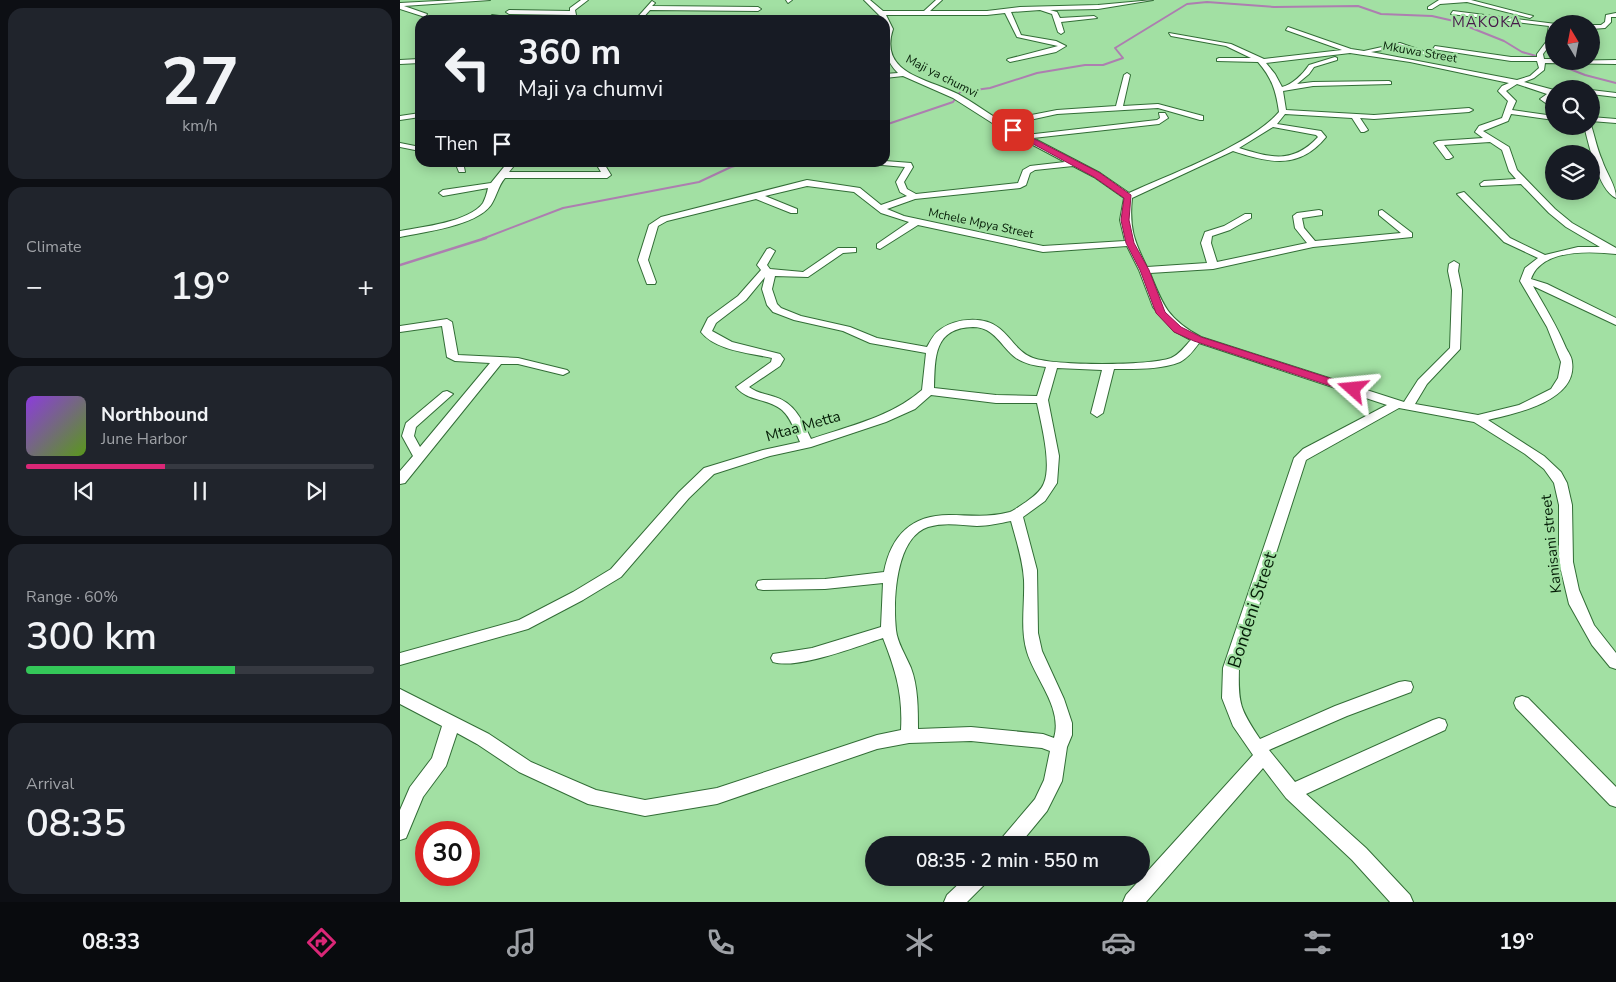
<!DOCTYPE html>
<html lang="en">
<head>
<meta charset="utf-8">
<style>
	body { margin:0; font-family:"Nunito Sans",sans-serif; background:#20242c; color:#f1f3f6; height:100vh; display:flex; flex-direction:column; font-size:19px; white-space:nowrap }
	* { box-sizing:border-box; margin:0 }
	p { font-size:16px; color:#9ea1a6 }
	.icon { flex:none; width:28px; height:28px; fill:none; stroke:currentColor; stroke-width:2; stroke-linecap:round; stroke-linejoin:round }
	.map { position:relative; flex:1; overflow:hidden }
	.drawer { display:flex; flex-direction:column; gap:8px; padding:8px; background:#0d0f14; width:400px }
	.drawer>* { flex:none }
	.banner { position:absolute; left:15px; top:15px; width:475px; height:152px; border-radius:15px; box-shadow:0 2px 12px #0003; background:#171b24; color:#f1f3f6; overflow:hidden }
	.needle { width:32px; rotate:350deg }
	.fabs { position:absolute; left:1145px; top:15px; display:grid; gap:10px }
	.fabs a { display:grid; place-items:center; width:55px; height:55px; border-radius:50%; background:#171b24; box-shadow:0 2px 12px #0003; font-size:25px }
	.speed { position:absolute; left:15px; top:821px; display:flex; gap:10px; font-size:25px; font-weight:700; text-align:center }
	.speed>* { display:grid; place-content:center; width:65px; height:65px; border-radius:50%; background:#171b24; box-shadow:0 2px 12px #0003; line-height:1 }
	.speed .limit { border:8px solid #d22; background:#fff; color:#111 }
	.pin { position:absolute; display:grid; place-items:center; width:42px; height:42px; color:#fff; margin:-21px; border-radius:10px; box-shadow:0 2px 8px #0006 }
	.me { position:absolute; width:55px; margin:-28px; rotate:288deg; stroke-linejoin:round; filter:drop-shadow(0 0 4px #0008) }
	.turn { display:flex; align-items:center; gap:18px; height:105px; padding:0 20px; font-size:22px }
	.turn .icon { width:65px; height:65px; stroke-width:2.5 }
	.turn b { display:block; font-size:35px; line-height:42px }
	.then { display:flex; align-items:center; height:48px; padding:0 20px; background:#0003; gap:10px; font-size:19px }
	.big { font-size:38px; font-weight:600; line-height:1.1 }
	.drawer .card { flex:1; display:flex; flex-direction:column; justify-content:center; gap:8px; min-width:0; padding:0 18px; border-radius:15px; background:#20242c }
	.drawer .dial { align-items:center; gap:0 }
	.dial b { font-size:65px; line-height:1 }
	.song { display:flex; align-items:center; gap:15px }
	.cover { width:60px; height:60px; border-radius:8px; background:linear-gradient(135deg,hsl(270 70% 55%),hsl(90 70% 35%)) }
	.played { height:5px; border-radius:2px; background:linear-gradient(90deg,#db2777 40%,#363941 40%) }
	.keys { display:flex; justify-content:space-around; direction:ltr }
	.heat { display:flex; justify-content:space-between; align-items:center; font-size:28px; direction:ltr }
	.charge { height:8px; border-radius:4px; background:linear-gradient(90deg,#34c759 60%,#363941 0) }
	.trip { position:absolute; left:465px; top:836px; width:285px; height:50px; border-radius:25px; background:#171b24; box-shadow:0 2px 12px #0003; font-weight:600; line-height:50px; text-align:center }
	.dock { display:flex; height:80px; justify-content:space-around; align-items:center; background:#090b0e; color:#9ea1a6 }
	.dock .icon { width:35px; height:35px }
	.dock .current { color:#db2777 }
	.dock b { font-size:22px; color:#f1f3f6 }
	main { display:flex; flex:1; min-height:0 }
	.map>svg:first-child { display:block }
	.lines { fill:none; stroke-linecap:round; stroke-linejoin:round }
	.stream-far1 { stroke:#ad7eb0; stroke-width:2 }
	.stream { stroke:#ad7eb0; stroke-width:2.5 }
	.minor-casing { stroke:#326d36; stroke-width:2 }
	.minor { fill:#fff; fill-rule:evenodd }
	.route { fill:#db2777; stroke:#8e194d }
	.labels { text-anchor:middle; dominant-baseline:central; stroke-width:4.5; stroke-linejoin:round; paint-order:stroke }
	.far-street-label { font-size:12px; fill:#051d07; stroke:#a2e0a3 }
	.far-quarter-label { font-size:15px; letter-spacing:1px; fill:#451748; stroke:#a2e0a3 }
	.street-label { font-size:15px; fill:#051d07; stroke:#a2e0a3 }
	.near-street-label { font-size:18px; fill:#051d07; stroke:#a2e0a3 }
</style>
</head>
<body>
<main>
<section class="drawer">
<div class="card dial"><b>27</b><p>km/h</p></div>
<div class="card"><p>Climate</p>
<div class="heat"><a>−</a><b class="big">19°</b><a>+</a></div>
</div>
<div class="card">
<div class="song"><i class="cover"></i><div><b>Northbound</b><p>June Harbor</p></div></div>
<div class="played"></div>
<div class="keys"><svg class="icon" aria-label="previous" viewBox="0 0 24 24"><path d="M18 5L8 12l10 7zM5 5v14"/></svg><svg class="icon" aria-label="pause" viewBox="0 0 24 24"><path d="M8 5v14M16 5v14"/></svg><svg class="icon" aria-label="next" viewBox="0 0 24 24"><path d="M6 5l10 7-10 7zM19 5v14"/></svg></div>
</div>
<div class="card"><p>Range · 60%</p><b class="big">300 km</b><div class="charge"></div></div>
<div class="card"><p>Arrival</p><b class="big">08:35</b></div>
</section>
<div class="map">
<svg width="1216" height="902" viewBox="0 0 1216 902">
	<rect width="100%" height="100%" fill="#a2e0a3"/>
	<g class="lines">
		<g class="stream-far1">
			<path d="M 1152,62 L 1185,75 L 1216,83"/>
			<path d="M 485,125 L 553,102 L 560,92 L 590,88 L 637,73 L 685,65 L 703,65 L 723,58 L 715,48 L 787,4 L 807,2 L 874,7 L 958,6 L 981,14 L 1032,16 L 1054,21 L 1104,41 L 1122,52 L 1136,56"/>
			<path d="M 82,239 L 163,208 L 299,182 L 331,167 L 350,162"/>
		</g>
		<path class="stream" d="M 0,265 L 86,238"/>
		<defs>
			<g id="minor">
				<path d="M 57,0 L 90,0 L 4,6 L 27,14 L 25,17 L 0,9 L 0,3 Z"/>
				<path d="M 181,0 L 188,0 L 175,10 L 177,20 L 171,20 L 170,15 L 109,14 L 106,12 L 109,10 L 170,11 L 170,8 Z"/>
				<path d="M 386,0 L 392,0 L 388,3 Z"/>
				<path d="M 464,0 L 470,0 L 483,11 L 524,11 L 536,0 L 542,0 L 530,11 L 587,11 L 620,7 L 698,5 L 753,0 L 698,9 L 650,10 L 657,12 L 660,18 L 694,16 L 697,18 L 661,22 L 664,32 L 661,34 L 658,32 L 652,14 L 640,10 L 611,12 L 621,35 L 656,41 L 666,46 L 656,52 L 610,62 L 607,60 L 608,59 L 658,46 L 617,37 L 605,13 L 587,15 L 486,15 L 493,29 C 478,74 529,79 558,94 C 573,102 587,113 601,121 L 657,110 L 716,106 L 724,75 L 727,73 L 730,75 L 723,106 L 758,104 L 803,116 L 803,120 L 800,120 L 758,108 L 657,114 L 607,125 L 626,135 L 757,120 L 760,118 L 759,113 L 765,113 L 768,118 L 759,124 L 633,138 L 700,173 L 729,193 C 770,174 851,145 879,112 C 876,91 872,78 858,62 L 817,61 L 817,59 L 819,58 L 851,58 L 826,46 L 771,36 L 769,33 L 831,44 L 864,59 L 942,50 L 886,30 L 888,27 L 951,49 L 964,51 L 1000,43 L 1049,60 L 1044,61 L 1000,47 L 971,52 L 1117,80 L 1130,76 L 1139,68 L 1137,61 L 1111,61 L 1033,49 L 1035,46 L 1111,57 L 1137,57 L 1137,54 L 1146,42 L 1149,26 L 1051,14 L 1053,11 L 1156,24 L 1154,24 L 1152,42 L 1143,54 L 1144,59 L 1154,59 L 1154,61 L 1216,60 L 1216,64 L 1145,63 L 1144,70 L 1134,78 L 1124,82 L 1154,90 L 1154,95 L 1149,99 L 1154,103 L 1154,109 L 1140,99 L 1147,94 L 1117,84 L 1106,91 L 1116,101 L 1112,110 L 1154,116 L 1154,120 L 1111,114 L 1108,121 L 1083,131 L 1109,147 L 1117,170 L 1155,209 L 1172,223 L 1216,248 L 1216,254 C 1189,251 1141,249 1131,279 L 1147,284 L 1216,318 L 1216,325 L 1133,286 C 1145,307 1157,326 1166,348 C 1168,352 1172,357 1172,362 C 1178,401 1114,414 1088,420 L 1144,456 L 1161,472 L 1167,483 L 1172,505 L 1173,562 L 1179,590 L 1194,625 L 1216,653 L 1216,669 L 1210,667 L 1192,645 L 1169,604 L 1159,562 L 1159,505 L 1154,483 L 1144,469 L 1125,454 L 1074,422 L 999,408 L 906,460 L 839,668 C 838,704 840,709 860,739 L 935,706 L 999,682 L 1005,681 L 1011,682 L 1013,687 L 1011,692 L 947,716 L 869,750 L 895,782 L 1033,720 L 1039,718 L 1045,720 L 1047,725 L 1045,730 L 906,794 L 966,848 L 1010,895 L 1013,902 L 990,902 L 952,860 L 886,798 L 863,768 L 746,902 L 723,902 L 726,895 L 853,755 L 833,726 L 822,698 L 823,668 L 894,458 L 903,449 L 987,405 L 799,343 C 794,350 788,358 780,362 C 760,370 734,369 714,369 L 703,413 L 697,417 L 691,413 L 702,370 L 657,368 L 648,400 L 659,456 L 657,483 L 645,501 L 623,517 L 637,570 L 638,633 L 642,651 L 664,699 L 672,723 L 672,735 L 667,747 L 662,781 L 647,811 L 619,845 L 599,845 L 601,839 L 635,799 L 644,780 L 650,751 L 642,748 L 571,741 L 509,743 L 477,749 L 317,804 L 245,816 L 188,804 L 119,772 L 77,744 L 57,733 L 46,766 L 23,797 L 6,838 L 0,840 L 0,810 L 10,787 L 32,758 L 42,726 L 0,704 L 0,689 L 89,734 L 131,762 L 196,790 L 245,800 L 317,788 L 477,735 L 501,730 C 503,695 496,671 483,638 C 458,646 397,670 373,662 L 371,658 L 373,654 L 412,648 L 481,627 L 483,583 L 425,589 L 363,590 L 358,589 L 356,585 L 358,581 L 363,580 L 425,579 L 484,572 C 491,536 511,515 549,515 C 569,515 589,518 610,512 C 615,510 621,505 626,502 C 633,497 641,491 644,483 C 652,464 641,423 637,403 L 596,403 L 531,395 L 515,409 L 486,422 L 411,447 L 370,456 L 314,474 L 289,498 L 221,577 L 183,600 L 128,629 L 0,665 L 0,653 L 119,620 L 173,592 L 211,569 L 279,492 L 304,468 L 363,450 L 400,442 C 395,431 391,418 382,410 C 368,398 348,402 336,387 L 371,362 L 372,358 C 350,353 316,351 301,332 L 308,318 L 338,296 L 361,270 L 357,265 L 367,249 L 370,248 L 375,251 L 367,265 L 370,269 L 403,272 L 438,248 L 456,248 L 456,252 L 443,253 L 408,277 L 375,276 L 372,289 L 377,304 L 381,308 L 401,316 L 450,327 L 477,338 L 527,347 C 531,340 534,333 541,329 C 556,318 584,316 599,328 C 611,337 618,353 633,358 C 656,366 748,366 771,358 C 779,355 785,346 791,340 L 774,331 L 753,307 L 739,270 L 727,246 L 643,252 L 518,225 L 480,249 L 477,248 L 477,244 L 509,222 L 481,213 L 454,192 L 407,186 L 365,196 L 397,209 L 397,213 L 391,213 L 356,199 L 267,221 L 258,226 L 248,260 L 256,282 L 255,284 L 247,284 L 238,260 L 249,225 L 261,217 L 407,180 L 460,188 L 481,205 L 507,196 L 500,192 L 496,182 L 505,167 L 482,165 L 478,163 L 485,162 L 485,161 L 511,163 L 513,167 L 504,182 L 507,189 L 516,194 L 618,183 L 623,170 L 630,166 L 665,162 L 597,126 L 553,98 L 503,76 L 485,78 L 485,74 L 498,73 C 482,58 485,39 485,20 L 458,20 L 480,16 ZM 950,53 L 1010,62 L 1109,83 L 1102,86 L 1098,91 L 1108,101 L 1102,118 L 1079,126 L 1075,132 L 1083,138 L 1038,141 L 1034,143 L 1046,159 L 1049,159 L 1053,157 L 1044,145 L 1090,142 L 1102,150 L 1109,171 L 1116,179 L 1084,181 L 1080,184 L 1081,186 L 1121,184 L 1149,213 L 1166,227 L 1200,247 L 1178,247 L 1145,255 L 1110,238 L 1064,192 L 1057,194 L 1104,242 L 1138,258 L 1125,268 L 1120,281 L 1147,327 L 1161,362 L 1158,378 L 1151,389 L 1119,405 L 1078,415 L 1015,404 L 1027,384 L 1060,349 L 1062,290 L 1058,271 L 1059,264 L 1054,261 L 1049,264 L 1048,271 L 1052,290 L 1050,348 L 1018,380 L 1004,402 L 801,337 C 768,319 763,306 750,273 L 813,269 L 913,247 L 1012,237 L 1012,233 L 982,210 L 979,211 L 979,215 L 1001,233 L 915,241 L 904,228 L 902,218 L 922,215 L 922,211 L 919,210 L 897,213 L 893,216 L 895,228 L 907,243 L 817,262 L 811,243 L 812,236 L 830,230 L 851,218 L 851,214 L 845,214 L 824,226 L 805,232 L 801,243 L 807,263 L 747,267 C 734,241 729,228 732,198 L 833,151 C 869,163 899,170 926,137 L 921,131 L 877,124 L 885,114 L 952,118 L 961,132 L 964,132 L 968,130 L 960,118 L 974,119 L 1069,112 L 1073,110 L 1069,108 L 974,115 L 886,110 L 883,91 L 913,86 L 991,84 L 991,82 L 989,81 L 913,82 L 897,84 L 909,74 L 914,67 L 937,60 L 937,58 L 935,57 L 909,65 C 903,74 892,85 882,87 L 875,74 L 866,63 ZM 873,127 L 916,135 L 918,137 C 893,164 871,158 839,148 ZM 673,166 L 694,177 L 724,198 L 720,220 L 725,241 L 643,246 L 504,216 L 487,209 L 515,199 L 620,188 L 626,185 L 630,173 L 635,170 ZM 365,277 L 362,289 L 367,305 L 373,312 L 394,320 L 443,331 L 470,343 L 526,353 L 522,390 C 491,417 449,426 411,439 C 403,422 395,403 375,397 C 366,394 357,393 349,387 L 380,366 L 384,359 L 380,354 L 332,342 L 312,331 L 316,323 L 346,300 ZM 573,327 C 595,327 601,347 616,358 C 625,364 636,366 646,367 L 637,396 L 596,395 L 534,388 C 535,356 534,328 573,327 ZM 611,521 C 616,540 623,560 624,580 C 625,604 620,629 627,652 C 635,679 663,708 654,738 L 643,734 L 571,727 L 518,729 C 518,710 518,686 511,668 C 506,656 497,642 496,630 C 493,601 495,538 528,527 C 545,522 560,525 577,526 C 588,526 600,523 611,521 Z"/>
				<path d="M 1039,0 L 1071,0 L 1133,16 L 1130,18 L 1067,2 L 1040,4 L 1032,9 L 1028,9 L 1028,7 Z"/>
				<path d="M 252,1 L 255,3 L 252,6 L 358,7 L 361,9 L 358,11 L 250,10 L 241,20 L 235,20 Z"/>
				<path d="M 1216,13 L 1216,17 L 1211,17 L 1211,22 L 1205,28 L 1191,29 L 1191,25 L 1201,25 L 1205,22 L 1206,15 Z"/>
				<path d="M 92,15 L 114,18 L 117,20 L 90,18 Z"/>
				<path d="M 394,16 L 396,17 L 398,20 L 392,20 L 391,18 Z"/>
				<path d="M 1191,41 L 1197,45 L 1191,50 Z"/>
				<path d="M 20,59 L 20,63 L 0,64 L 0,60 Z"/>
				<path d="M 1191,90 L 1216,93 L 1216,97 L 1191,94 Z"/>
				<path d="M 20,113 L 20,117 L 0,120 L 0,116 Z"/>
				<path d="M 1191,117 L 1216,119 L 1216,123 L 1191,121 Z"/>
				<path d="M 1191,125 C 1195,137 1197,149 1202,160 C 1206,173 1216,185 1216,198 C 1198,190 1189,144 1184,126 Z"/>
				<path d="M 0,143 L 20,147 L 20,151 L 0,147 Z"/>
				<path d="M 55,162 L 63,162 L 65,172 L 59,172 Z"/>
				<path d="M 108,162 L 117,162 L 109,172 L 201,172 L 195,162 L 203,162 L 211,175 L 207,178 L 105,178 C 98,186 97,196 91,205 C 76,226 24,232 0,237 L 0,231 C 22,227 69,222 83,203 C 85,199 87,193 88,188 L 43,196 L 39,193 L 43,190 L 91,183 Z"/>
				<path d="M 47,319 L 52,322 L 58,355 L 118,358 L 167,370 L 169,372 L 163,375 L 118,364 L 101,364 L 5,483 L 0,484 L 0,471 L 13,456 L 2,436 L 6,423 L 43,392 L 47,391 L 53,394 L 16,427 L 14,436 L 20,447 L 90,363 L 55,361 L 47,357 L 42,326 L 0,332 L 0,326 Z"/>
				<path d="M 1122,696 L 1128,698 L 1216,787 L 1216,807 L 1210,805 L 1116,708 L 1114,703 L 1116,698 Z"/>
				<path d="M 565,878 L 587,878 L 585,884 L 567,902 L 544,902 L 547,895 Z"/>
			</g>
		</defs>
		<use href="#minor" class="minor-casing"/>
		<use href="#minor" class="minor"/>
	</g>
	<path class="route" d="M 611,129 L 615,129 L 700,173 L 731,195 L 729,220 L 734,243 L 749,270 L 765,312 L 781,327 L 801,337 L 957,387 L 957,392 L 949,392 L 794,341 L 774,332 L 756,313 L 740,270 L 726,243 L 721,220 L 724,198 L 694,177 L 611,132 Z"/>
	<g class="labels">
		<g class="far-street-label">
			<text transform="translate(1020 52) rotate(10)">Mkuwa Street</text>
			<text transform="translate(542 76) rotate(27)">Maji ya chumvi</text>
			<text transform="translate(581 223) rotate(12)">Mchele Mpya Street</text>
		</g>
		<g class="far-quarter-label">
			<text x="1087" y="22">MAKOKA</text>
		</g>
		<g class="street-label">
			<text transform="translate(403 426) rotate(-16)">Mtaa Metta</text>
			<text transform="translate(1151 544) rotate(-96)">Kanisani street</text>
		</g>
		<g class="near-street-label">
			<text transform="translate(852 610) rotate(-72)">Bondeni Street</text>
		</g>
	</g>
</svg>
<div class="fabs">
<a><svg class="needle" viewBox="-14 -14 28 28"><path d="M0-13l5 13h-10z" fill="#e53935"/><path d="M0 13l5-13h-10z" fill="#9ea1a6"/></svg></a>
<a><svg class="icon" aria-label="search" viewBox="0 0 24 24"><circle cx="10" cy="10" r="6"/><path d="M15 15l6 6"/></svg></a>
<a><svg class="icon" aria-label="layers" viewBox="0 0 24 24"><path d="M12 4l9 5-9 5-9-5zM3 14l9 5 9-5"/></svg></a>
</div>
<div class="speed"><div class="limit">30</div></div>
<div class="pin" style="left:613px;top:130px;background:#d93025"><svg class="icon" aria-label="arrive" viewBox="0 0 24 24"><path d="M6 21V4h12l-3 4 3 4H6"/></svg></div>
<svg class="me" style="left:953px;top:389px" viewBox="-20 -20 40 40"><path d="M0-17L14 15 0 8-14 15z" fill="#db2777" stroke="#fff" stroke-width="4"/></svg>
<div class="trip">08:35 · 2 min · 550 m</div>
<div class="banner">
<div class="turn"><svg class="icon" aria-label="left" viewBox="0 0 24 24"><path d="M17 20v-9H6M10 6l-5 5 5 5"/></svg><div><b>360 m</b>Maji ya chumvi</div></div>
<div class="then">Then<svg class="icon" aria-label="arrive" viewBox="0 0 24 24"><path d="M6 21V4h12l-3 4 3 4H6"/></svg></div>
</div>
</div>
</main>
<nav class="dock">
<b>08:33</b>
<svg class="icon current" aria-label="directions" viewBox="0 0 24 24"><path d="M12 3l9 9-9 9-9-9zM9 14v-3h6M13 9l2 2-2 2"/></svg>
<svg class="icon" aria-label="music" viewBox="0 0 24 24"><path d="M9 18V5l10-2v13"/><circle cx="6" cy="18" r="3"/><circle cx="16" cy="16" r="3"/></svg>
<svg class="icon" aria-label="phone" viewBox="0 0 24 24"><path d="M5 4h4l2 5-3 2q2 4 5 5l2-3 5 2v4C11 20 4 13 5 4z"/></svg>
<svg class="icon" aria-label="climate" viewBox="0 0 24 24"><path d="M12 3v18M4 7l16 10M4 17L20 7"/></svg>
<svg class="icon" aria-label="car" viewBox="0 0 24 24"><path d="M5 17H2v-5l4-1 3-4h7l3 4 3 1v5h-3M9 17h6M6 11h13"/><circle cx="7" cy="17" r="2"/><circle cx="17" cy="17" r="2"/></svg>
<svg class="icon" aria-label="filters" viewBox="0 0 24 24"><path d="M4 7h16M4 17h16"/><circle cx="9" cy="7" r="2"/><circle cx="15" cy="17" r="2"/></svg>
<b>19°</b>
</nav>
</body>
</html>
